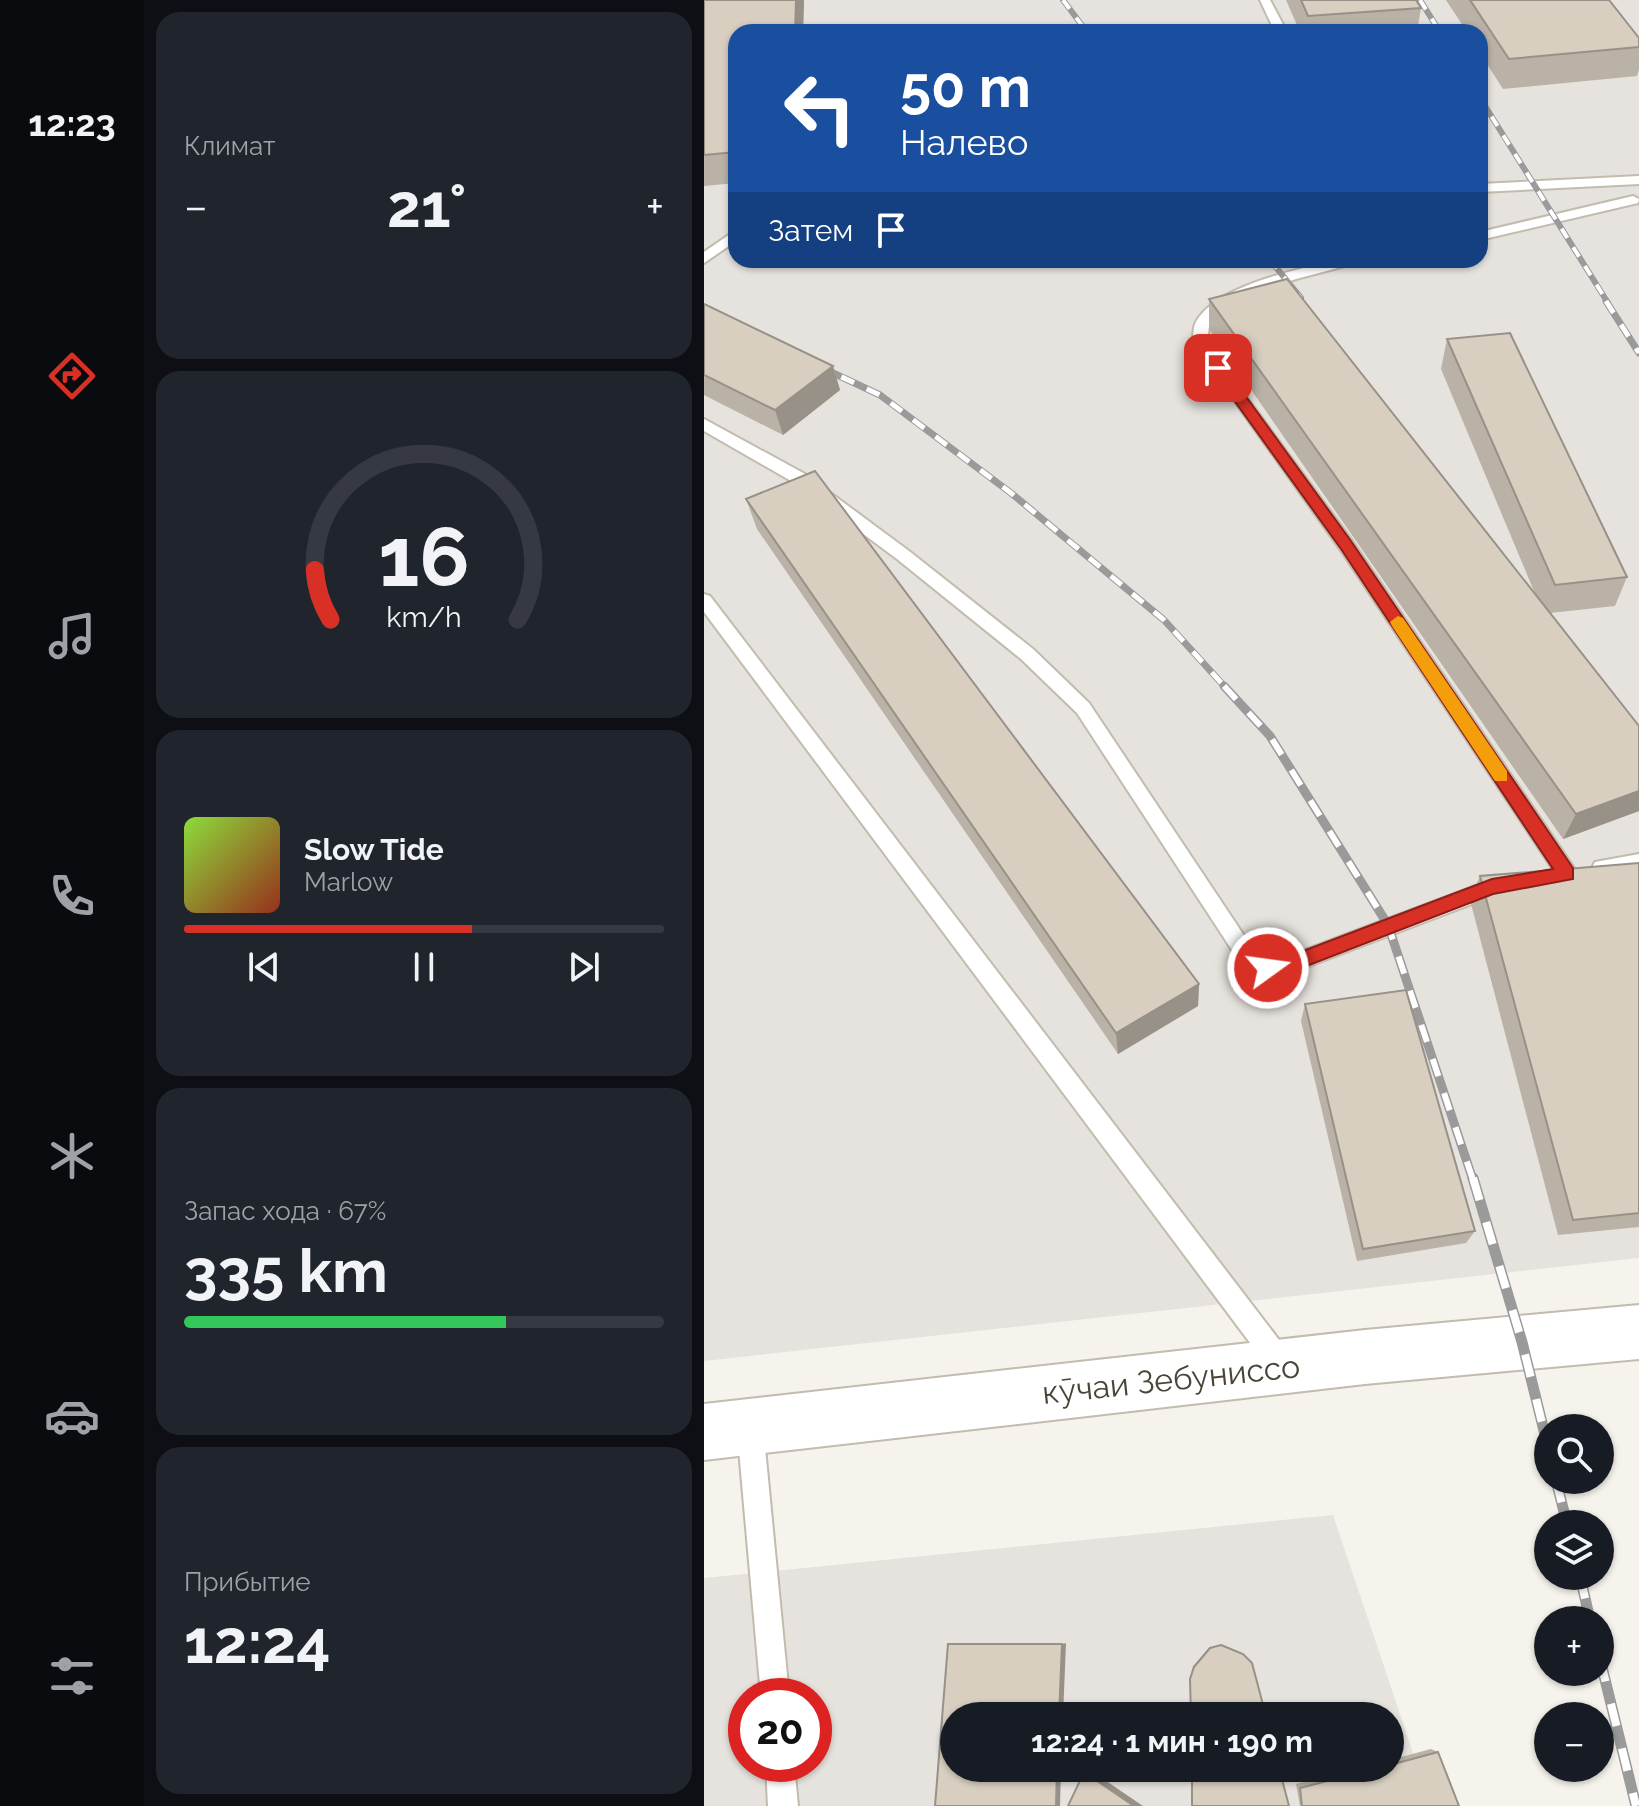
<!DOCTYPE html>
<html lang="ru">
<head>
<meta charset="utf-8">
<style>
	body { margin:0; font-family:Raleway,sans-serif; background:#20242c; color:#f1f3f6; height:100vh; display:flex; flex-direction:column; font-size:30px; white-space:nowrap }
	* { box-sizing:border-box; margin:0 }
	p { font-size:26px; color:#9ea1a6 }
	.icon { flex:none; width:44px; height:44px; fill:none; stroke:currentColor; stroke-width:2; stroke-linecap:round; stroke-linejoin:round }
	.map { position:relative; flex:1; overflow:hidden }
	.sheet { display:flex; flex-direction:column; gap:12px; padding:12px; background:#0d0f14; width:560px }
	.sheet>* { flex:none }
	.top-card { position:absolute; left:24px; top:24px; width:760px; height:244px; border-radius:24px; box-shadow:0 2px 6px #0004; background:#1a4fa0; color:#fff; overflow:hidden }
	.buttons { position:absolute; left:830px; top:1414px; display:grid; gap:16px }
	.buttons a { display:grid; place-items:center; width:80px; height:80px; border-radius:50%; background:#171b24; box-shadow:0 2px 6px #0004; font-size:40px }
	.speed { position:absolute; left:24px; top:1678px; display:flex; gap:16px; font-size:40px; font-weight:700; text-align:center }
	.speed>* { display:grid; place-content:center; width:104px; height:104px; border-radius:50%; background:#171b24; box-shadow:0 2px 6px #0004; line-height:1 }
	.speed .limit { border:12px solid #d22; background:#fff; color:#111 }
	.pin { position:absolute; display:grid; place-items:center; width:68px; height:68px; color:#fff; margin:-34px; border-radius:16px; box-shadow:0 4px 12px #0006 }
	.me { position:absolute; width:88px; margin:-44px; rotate:76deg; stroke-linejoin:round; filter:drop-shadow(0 0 6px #0008) }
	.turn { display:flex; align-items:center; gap:28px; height:168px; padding:0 40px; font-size:36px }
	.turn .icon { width:104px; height:104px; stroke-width:2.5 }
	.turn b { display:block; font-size:56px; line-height:68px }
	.then { display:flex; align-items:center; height:76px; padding:0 40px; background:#0003; gap:16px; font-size:30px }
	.big { font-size:60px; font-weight:700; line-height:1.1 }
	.sheet .card { flex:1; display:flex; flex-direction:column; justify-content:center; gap:12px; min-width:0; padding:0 28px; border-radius:24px; background:#20242c }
	.sheet .dial { align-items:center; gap:0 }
	.dial svg { height:208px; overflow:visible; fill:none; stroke:#363941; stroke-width:7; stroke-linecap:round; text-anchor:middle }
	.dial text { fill:#f1f3f6; stroke:none }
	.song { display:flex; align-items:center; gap:24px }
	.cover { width:96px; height:96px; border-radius:12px; background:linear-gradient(135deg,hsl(90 70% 55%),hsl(10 70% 35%)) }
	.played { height:8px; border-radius:4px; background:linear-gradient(90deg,#d93025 60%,#363941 60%) }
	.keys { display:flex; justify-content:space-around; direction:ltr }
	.heat { display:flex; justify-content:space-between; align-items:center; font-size:44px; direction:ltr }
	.charge { height:12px; border-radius:6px; background:linear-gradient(90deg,#34c759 67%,#363941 0) }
	.trip { position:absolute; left:236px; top:1702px; width:464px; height:80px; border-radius:40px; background:#171b24; box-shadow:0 2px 6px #0004; font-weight:700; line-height:80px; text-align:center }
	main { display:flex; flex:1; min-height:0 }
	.tabs { display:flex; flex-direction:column; width:144px; justify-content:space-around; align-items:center; background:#090b0e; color:#9ea1a6 }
	.tabs .icon { width:56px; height:56px }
	.tabs .on { color:#d93025 }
	.tabs b { font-size:36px; color:#f1f3f6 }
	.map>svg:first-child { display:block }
	.industrial { fill:#e6e2dd; fill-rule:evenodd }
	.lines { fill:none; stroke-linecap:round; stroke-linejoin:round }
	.service-casing { stroke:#c2bbae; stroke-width:4 }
	.tertiary-casing { stroke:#c2bbae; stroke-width:4 }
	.service { fill:#fff; fill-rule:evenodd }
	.tertiary { fill:#fff; fill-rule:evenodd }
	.rail-far3-casing { stroke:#9a9a9a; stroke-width:6 }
	.rail-far2-casing { stroke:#9a9a9a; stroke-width:7 }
	.rail-far1-casing { stroke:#9a9a9a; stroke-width:9 }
	.rail-casing { stroke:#9a9a9a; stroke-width:11 }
	.rail-far3 { stroke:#fff; stroke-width:4; stroke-dasharray:11; stroke-linecap:butt }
	.rail-far2 { stroke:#fff; stroke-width:5; stroke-dasharray:14; stroke-linecap:butt }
	.rail-far1 { stroke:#fff; stroke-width:6; stroke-dasharray:18; stroke-linecap:butt }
	.rail { stroke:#fff; stroke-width:8; stroke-dasharray:23; stroke-linecap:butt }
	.wall { fill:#bab2a6 }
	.shaded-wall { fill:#979187 }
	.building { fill:#d8cfc1; stroke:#979187; stroke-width:2 }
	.route { fill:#d93025; stroke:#8d1f18; stroke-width:2 }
	.slow { fill:#f59e0b }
	.labels { text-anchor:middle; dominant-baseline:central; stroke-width:6; stroke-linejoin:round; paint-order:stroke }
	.near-street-label { font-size:32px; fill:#4b4439; stroke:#fff }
</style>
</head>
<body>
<main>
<nav class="tabs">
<b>12:23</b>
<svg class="icon on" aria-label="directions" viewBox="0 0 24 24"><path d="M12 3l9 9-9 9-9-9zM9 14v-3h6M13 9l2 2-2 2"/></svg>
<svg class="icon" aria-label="music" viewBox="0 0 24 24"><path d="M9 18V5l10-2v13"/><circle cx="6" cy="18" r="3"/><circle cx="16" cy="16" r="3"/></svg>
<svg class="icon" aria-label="phone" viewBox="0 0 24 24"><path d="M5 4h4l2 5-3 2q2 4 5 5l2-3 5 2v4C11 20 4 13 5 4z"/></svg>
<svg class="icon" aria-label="climate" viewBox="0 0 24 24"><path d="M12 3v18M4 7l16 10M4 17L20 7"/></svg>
<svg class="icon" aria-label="car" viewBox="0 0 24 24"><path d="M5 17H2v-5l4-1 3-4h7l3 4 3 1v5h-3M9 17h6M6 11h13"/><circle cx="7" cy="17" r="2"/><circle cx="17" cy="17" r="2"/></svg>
<svg class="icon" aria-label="filters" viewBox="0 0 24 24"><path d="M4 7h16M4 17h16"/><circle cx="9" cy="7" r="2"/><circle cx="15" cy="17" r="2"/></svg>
</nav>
<section class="sheet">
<div class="card"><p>Климат</p>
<div class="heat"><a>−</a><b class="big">21°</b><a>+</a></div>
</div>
<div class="card dial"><svg viewBox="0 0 100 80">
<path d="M14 69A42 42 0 1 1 86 69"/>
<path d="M14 69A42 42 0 0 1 8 50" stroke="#d93025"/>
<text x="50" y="56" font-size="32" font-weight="700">16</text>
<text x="50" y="72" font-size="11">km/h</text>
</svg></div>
<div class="card">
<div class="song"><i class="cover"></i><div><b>Slow Tide</b><p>Marlow</p></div></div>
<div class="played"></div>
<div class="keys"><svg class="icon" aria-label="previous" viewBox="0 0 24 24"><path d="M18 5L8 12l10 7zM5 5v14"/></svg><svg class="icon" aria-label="pause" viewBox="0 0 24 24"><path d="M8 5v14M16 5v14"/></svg><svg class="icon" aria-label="next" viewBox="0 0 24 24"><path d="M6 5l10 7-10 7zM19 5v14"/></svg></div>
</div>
<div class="card"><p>Запас хода · 67%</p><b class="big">335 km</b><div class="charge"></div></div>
<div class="card"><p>Прибытие</p><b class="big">12:24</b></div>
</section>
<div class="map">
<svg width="935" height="1806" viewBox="0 0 935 1806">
	<rect width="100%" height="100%" fill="#f6f3ec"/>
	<g class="industrial">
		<path d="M 0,0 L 935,0 L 935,1258 L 0,1361 ZM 32,32 L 776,32 L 776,260 L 32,260 Z"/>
		<path d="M 629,1515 L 727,1806 L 0,1806 L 0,1578 ZM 42,1696 L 110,1696 L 110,1764 L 42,1764 ZM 250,1716 L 686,1716 L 686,1768 L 250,1768 Z"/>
	</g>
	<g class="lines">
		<defs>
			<g id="service">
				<path d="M 556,0 L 566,0 L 583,32 L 571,32 Z"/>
				<path d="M 935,176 L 935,184 L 776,192 L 776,184 Z"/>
				<path d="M 929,196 L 935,199 L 934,203 L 776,240 L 776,232 Z"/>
				<path d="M 32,230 L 32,241 L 0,263 L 0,252 Z"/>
				<path d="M 637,260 L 664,260 L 592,279 L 537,299 L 516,312 L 505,326 L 503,343 L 648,541 L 870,868 L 873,874 L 870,880 L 856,880 L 636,549 L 489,343 C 489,338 489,329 491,324 C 509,285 599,268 637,260 Z"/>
				<path d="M 0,419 L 101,474 L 205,551 L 329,649 L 385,703 L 553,955 L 564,959 L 587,955 L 795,877 L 802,879 L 805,885 L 802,891 L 587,973 L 564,977 L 539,967 L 373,713 L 317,659 L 193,559 L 89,482 L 0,431 Z"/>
				<path d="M 0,594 L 6,596 L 585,1353 L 588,1362 L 585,1371 L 576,1374 L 567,1371 L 0,612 Z"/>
				<path d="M 935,854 L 935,870 L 898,876 L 891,874 L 888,868 L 891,862 Z"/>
				<path d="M 46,1414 L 55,1418 L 59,1427 L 85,1696 L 57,1696 L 33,1427 L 37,1418 Z"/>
				<path d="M 62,1764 L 90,1764 L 94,1806 L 64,1806 Z"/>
			</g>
			<path id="tertiary" d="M 935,1305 L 935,1359 L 661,1384 L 0,1460 L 0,1404 L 661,1330 Z"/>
		</defs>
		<use href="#service" class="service-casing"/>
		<use href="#tertiary" class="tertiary-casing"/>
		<use href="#service" class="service"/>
		<use href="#tertiary" class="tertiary"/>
		<defs>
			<g id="rail-far3">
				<path d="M 359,0 L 383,32"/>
				<path d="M 716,0 L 736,32"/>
				<path d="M 776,98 L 904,303"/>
				<path d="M 566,260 L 597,298"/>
			</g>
			<g id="rail-far2">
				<path d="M 902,301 L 935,353"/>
				<path d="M 112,365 L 176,395 L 307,493 L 460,620 L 522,688"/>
			</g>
			<path id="rail-far1" d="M 520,686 L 566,736 L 684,925 L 769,1180"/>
			<g id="rail">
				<path d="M 769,1178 L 818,1342 L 844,1447"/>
				<path d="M 852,1480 L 863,1524"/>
				<path d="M 876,1576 L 886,1620"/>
				<path d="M 896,1659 L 932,1806"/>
			</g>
		</defs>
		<use href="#rail-far3" class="rail-far3-casing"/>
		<use href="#rail-far2" class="rail-far2-casing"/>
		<use href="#rail-far1" class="rail-far1-casing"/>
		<use href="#rail" class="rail-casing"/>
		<use href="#rail-far3" class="rail-far3"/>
		<use href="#rail-far2" class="rail-far2"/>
		<use href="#rail-far1" class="rail-far1"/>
		<use href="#rail" class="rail"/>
	</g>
	<g class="wall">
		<path d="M 0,0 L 100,0 L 99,32 L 32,32 L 32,183 L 0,186 Z"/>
		<path d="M 582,0 L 712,0 L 717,8 L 713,32 L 596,32 Z"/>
		<path d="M 742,0 L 905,0 L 935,38 L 935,69 L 933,76 L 799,89 L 776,53 L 776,32 L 763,32 Z"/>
		<path d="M 505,299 L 832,596 L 737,369 L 743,339 L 923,577 L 911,606 L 846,613 L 935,726 L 935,811 L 859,839 L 505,329 Z"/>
		<path d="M 0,304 L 129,366 L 136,390 L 79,435 L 0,395 Z"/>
		<path d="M 42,499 L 495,984 L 494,1006 L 414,1054 L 53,529 Z"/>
		<path d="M 935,863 L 935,1227 L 854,1235 L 766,900 L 776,876 Z"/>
		<path d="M 601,1004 L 771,1231 L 762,1243 L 653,1261 L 597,1021 Z"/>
		<path d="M 516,1645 L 539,1654 L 487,1716 L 486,1678 L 489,1666 L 505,1648 Z"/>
		<path d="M 727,1749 L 734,1752 L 755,1806 L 596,1806 L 592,1784 L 654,1768 L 686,1768 L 686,1760 Z"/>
	</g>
	<g class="shaded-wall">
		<path d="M 92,0 L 100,0 L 99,32 L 91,32 Z"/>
		<path d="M 129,366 L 136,390 L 79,435 L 71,410 Z"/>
		<path d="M 935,791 L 935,811 L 859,839 L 872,814 Z"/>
		<path d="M 495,984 L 494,1006 L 414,1054 L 412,1033 Z"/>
		<path d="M 362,1643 L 359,1716 L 355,1716 L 358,1644 Z"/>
		<path d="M 353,1768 L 357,1768 L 356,1806 L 352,1806 Z"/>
		<path d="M 382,1768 L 383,1768 L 439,1806 L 430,1806 L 380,1772 Z"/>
	</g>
	<g class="building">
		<path d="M 0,0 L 92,0 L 91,32 L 32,32 L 32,152 L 0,155 Z"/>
		<path d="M 597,0 L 712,0 L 717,8 L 604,16 Z"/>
		<path d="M 766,0 L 905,0 L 935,38 L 935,47 L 805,59 Z"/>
		<path d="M 583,279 L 935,726 L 935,791 L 872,814 L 505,299 Z"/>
		<path d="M 0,304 L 129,366 L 71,410 L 0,375 Z"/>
		<path d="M 806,333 L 923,577 L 851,585 L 743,339 Z"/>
		<path d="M 111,471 L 495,984 L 412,1033 L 42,499 Z"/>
		<path d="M 935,863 L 935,1213 L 869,1220 L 776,876 Z"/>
		<path d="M 702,990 L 771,1231 L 659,1249 L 601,1004 Z"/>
		<path d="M 244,1644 L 358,1644 L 355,1716 L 250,1716 L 250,1768 L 353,1768 L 352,1806 L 231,1806 Z"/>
		<path d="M 517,1645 L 539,1654 L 548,1663 L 562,1716 L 487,1716 L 486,1679 L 490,1667 L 506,1648 Z"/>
		<path d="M 734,1752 L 755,1806 L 598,1806 L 596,1788 L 674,1768 L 686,1768 L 686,1765 Z"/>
		<path d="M 488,1768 L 575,1768 L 585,1806 L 488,1806 Z"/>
		<path d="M 380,1772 L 430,1806 L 364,1806 Z"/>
	</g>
	<path class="route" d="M 514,364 L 519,365 L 647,541 L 869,868 L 869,879 L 789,894 L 587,972 L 558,973 L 558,962 L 586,956 L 788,879 L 849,869 L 637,549 L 509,371 L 507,368 Z"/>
	<path class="slow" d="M 694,616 L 699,618 L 803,771 L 803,781 L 791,781 L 688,626 L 686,622 Z"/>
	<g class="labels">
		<g class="near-street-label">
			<text transform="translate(467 1379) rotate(-6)">кӯчаи Зебуниссо</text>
		</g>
	</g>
</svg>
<div class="buttons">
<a><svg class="icon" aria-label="search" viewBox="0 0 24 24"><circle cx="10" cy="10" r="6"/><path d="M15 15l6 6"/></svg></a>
<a><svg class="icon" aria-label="layers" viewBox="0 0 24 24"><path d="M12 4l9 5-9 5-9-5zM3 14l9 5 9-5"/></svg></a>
<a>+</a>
<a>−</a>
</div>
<div class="speed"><div class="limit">20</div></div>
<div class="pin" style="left:514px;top:368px;background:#d93025"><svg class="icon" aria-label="arrive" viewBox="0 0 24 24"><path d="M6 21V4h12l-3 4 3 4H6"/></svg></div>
<svg class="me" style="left:564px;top:968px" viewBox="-20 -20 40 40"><circle r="17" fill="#d93025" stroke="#fff" stroke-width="3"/><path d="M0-11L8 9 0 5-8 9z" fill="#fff"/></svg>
<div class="trip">12:24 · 1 мин · 190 m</div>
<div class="top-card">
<div class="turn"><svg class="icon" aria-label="left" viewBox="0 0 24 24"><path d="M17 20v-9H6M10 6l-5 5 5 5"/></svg><div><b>50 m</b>Налево</div></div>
<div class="then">Затем<svg class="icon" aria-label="arrive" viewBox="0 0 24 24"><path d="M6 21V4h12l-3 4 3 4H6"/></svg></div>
</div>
</div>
</main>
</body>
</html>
